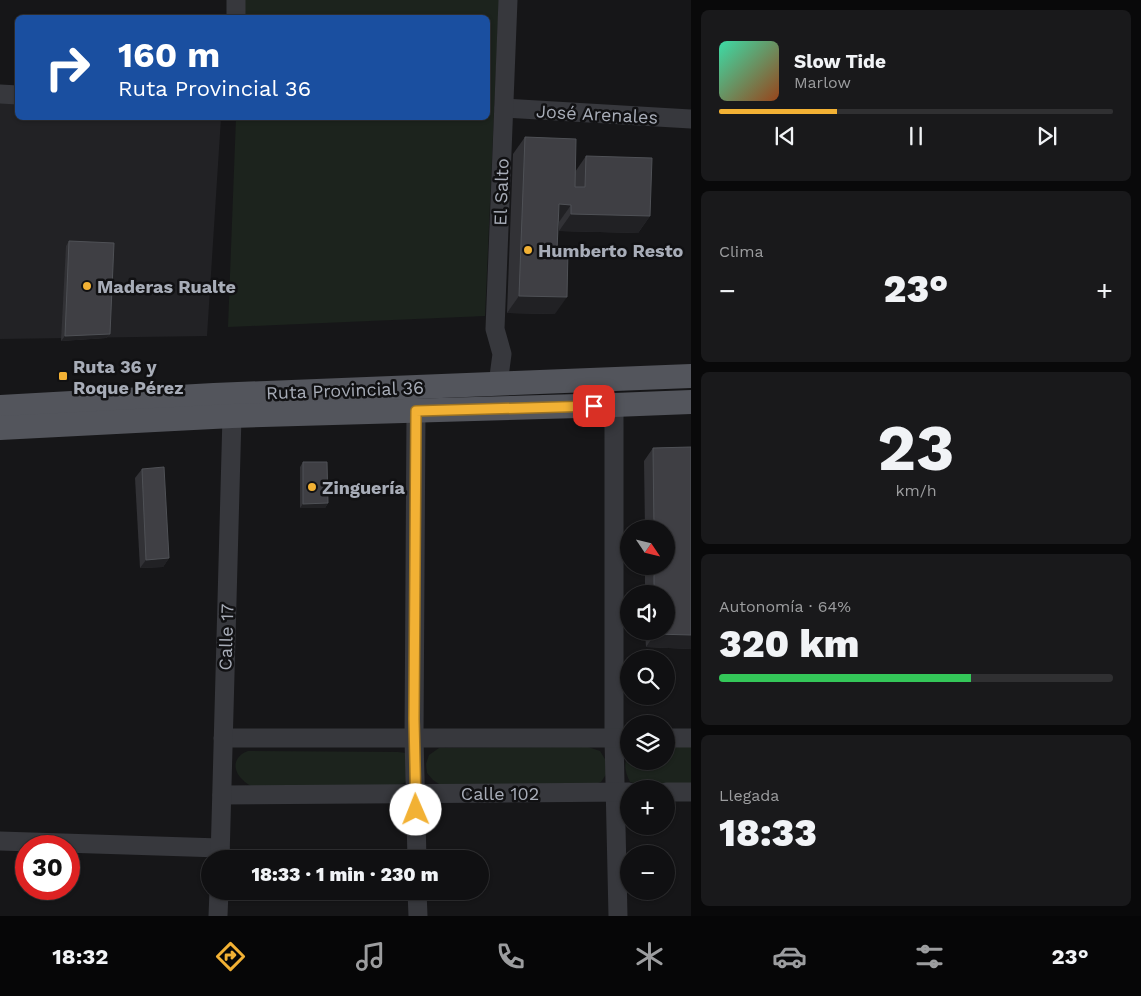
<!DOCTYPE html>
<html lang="es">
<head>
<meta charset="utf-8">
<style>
	body { margin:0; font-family:"Work Sans",sans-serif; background:#19191b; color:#f1f3f6; height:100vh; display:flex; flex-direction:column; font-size:19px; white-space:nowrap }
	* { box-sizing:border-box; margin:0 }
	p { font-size:16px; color:#9c9d9f }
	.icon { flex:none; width:28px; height:28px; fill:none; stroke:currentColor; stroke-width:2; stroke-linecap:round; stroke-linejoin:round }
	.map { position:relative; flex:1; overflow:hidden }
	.side { display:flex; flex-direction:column; gap:10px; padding:10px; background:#09090a; width:450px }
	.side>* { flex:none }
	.top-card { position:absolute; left:15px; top:15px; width:475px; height:105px; border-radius:8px; box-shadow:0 1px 4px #0004,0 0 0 1px #303032; background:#1a4fa0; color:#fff; overflow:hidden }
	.needle { width:32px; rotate:125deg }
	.tools { position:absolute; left:620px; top:520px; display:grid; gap:10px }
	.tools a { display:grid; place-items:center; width:55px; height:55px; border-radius:50%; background:#101012; box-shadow:0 1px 4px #0004,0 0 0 1px #303032; font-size:25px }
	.speed { position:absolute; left:15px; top:835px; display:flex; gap:10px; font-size:25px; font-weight:700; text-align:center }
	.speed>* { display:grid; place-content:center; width:65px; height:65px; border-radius:50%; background:#101012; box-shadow:0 1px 4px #0004,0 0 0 1px #303032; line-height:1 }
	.speed .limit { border:8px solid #d22; background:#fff; color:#111 }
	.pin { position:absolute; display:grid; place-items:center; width:42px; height:42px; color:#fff; margin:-21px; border-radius:10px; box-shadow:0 2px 8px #0006 }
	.me { position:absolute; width:55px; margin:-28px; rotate:359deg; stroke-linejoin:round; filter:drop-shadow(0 0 4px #0008) }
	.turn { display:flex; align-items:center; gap:18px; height:105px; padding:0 20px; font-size:22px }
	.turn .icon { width:65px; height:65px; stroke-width:2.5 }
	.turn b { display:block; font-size:35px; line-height:42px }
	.big { font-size:38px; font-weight:800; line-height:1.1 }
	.side .card { flex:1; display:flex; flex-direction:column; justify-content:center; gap:8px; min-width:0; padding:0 18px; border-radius:8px; background:#19191b }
	.side .dial { align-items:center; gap:0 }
	.dial b { font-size:65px; line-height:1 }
	.song { display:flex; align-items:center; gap:15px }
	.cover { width:60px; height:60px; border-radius:8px; background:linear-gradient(135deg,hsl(160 70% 55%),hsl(20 70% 35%)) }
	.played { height:5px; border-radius:2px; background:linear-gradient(90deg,#f2b134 30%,#303032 30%) }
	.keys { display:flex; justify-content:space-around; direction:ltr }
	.heat { display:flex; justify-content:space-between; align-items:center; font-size:28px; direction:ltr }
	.charge { height:8px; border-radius:4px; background:linear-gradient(90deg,#34c759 64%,#303032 0) }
	.trip { position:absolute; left:201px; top:850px; width:288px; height:50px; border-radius:25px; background:#101012; box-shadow:0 1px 4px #0004,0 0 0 1px #303032; font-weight:800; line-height:50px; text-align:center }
	.tab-bar { display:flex; height:80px; justify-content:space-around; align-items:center; background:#060607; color:#9c9d9f }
	.tab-bar .icon { width:35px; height:35px }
	.tab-bar .on { color:#f2b134 }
	.tab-bar b { font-size:22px; color:#f1f3f6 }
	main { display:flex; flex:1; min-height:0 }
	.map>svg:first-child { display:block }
	.built { fill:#222225 }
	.green { fill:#1c231d }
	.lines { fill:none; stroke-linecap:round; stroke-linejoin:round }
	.minor { stroke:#37383d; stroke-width:19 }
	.major { stroke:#53555c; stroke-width:24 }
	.wall { fill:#323236 }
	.shaded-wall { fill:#212124 }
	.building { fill:#3f3f44; stroke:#4f5156 }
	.route-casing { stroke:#9d7322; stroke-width:12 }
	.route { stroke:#f2b134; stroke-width:9 }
	.poi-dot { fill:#f2b134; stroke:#111113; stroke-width:2 }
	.labels { text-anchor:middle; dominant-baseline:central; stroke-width:5; stroke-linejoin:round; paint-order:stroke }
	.street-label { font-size:18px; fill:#a8adb8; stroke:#111113 }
	.poi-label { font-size:18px; font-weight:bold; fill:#a8adb8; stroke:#111113; text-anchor:start }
</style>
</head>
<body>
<main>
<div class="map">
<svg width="691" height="916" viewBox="0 0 691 916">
	<rect width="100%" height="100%" fill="#161618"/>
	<path class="built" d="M 0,102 L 17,102 L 18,118 L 221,118 L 207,336 L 0,339 Z"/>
	<g class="green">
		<path d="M 241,0 L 499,0 L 485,316 L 228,327 L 236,118 L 488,118 L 488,18 L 241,17 Z"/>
		<path d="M 666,745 L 691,745 L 691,784 L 640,785 L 630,782 C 625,772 623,764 629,753 L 629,761 L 666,761 Z"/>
		<path d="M 588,747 L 600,751 L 608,764 L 607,773 L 601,782 L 589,786 L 442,786 L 433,780 L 427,773 L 426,764 L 429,755 L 439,748 Z"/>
		<path d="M 248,751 L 398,752 L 406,753 L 409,778 L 404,783 L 392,787 L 253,787 C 250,785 245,783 243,780 C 231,769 234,756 248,751 Z"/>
	</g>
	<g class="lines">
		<g class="minor">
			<path d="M 236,18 L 236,0"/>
			<path d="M 0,94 L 18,95"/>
			<path d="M 504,108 L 691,119"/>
			<path d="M 498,384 L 502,354 L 495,329 L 508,0"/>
			<path d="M 614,405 L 614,738 L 618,916"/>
			<path d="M 416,411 L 414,738 L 417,859"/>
			<path d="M 223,738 L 629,738"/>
			<path d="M 666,738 L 691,738"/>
			<path d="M 666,792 L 691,792"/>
			<path d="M 222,795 L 629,792"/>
			<path d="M 0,841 L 220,848"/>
			<path d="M 220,859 L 232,416"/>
			<path d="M 417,891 L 418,916"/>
			<path d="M 218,916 L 219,891"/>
		</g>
		<g class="major">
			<path d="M 0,407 L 214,395 L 691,376"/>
			<path d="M 0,428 L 232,416 L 614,405 L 691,402"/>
		</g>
	</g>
	<g class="wall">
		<path d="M 525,137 L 575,172 L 586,156 L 650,216 L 638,233 L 559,231 L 559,222 L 558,222 L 555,314 L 507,313 L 513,154 Z"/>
		<path d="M 69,241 L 110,334 L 106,338 L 61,341 L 66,246 Z"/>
		<path d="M 691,447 L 691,649 L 646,647 L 645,631 L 666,631 L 666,594 L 645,594 L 645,566 L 666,566 L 666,529 L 645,529 L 644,461 L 653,448 Z"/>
		<path d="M 303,462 L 328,503 L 325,508 L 300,508 L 300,467 Z"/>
		<path d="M 142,469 L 169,558 L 163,567 L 140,568 L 135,478 Z"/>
	</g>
	<g class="shaded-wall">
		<path d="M 559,204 L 571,205 L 559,222 L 547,221 Z"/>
		<path d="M 571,214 L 650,216 L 638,233 L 559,231 Z"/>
		<path d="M 519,296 L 567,297 L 555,314 L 507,313 Z"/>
		<path d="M 110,334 L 106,338 L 61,341 L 65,336 Z"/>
		<path d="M 328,503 L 325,508 L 300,508 L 303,504 Z"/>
		<path d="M 169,558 L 163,567 L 140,568 L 146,560 Z"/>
		<path d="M 655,634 L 691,635 L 691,649 L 646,647 Z"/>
	</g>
	<g class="building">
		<path d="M 525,137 L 576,139 L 575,187 L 585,187 L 586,156 L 652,158 L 650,216 L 571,214 L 571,205 L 559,204 L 557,250 L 568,250 L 567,297 L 519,296 Z"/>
		<path d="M 69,241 L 114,243 L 110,334 L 65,336 Z"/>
		<path d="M 691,447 L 691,635 L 655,634 L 655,631 L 666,631 L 666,594 L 654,594 L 654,566 L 666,566 L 666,529 L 654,529 L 653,448 Z"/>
		<path d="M 303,462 L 327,462 L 328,503 L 303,504 Z"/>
		<path d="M 164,467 L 169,558 L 146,560 L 142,469 Z"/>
	</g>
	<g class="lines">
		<defs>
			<path id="route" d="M 416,810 L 414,719 L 416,411 L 594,406"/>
		</defs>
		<use href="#route" class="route-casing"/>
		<use href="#route" class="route"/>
	</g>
	<g class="poi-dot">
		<circle cx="528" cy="250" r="5"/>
		<circle cx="87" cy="286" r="5"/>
		<rect x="58" y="371" width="10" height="10" rx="2.5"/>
		<circle cx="312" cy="487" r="5"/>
	</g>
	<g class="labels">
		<g class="street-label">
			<text transform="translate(597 114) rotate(3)">José Arenales</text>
			<text transform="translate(501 192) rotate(-88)">El Salto</text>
			<text transform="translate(345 390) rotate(-2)">Ruta Provincial 36</text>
			<text transform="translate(226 637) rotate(-88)">Calle 17</text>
			<text x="500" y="793">Calle 102</text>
		</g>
		<g class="poi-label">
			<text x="538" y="250">Humberto Resto</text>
			<text x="97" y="286">Maderas Rualte</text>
			<text x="73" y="366">Ruta 36 y<tspan x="73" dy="21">Roque Pérez</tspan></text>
			<text x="322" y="487">Zinguería</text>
		</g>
	</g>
</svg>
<div class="tools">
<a><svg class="needle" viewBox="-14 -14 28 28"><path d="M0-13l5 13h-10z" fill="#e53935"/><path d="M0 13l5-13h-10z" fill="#9c9d9f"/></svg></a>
<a><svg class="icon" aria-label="sound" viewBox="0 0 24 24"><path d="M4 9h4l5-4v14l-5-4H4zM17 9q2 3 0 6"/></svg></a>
<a><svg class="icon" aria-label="search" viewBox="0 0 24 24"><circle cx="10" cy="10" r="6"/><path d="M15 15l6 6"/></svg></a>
<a><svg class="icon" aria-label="layers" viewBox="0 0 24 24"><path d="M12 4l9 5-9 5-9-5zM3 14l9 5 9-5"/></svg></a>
<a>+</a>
<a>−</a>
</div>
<div class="speed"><div class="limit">30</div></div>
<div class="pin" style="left:594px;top:406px;background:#d93025"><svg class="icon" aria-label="arrive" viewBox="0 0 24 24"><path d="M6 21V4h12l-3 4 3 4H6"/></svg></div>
<svg class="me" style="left:416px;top:810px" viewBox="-20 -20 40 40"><circle r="19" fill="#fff"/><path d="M0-13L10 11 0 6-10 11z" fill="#f2b134"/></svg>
<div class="trip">18:33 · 1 min · 230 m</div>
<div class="top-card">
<div class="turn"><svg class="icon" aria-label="right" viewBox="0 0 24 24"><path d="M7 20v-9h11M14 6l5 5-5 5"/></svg><div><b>160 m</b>Ruta Provincial 36</div></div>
</div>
</div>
<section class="side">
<div class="card">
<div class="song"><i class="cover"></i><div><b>Slow Tide</b><p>Marlow</p></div></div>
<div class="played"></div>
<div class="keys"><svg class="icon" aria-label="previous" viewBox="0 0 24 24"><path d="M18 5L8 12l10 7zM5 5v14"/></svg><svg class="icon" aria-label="pause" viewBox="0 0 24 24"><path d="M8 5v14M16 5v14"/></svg><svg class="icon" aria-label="next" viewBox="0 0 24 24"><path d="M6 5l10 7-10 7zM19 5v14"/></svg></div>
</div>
<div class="card"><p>Clima</p>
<div class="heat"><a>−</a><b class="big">23°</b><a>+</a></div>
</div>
<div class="card dial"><b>23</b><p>km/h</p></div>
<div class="card"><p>Autonomía · 64%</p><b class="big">320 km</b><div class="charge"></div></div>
<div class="card"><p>Llegada</p><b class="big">18:33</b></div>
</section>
</main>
<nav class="tab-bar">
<b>18:32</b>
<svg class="icon on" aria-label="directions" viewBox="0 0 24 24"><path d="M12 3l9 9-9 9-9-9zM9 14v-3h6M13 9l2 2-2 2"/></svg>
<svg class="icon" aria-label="music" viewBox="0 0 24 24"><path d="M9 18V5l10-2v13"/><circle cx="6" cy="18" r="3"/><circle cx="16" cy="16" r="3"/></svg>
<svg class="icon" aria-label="phone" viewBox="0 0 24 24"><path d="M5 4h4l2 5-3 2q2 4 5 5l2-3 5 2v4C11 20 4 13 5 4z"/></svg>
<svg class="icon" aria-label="climate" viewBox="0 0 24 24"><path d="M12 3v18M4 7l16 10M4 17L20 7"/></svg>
<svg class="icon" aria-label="car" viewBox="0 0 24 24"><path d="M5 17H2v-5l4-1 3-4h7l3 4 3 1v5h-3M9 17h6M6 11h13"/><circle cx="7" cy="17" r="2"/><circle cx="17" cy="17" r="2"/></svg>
<svg class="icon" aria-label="filters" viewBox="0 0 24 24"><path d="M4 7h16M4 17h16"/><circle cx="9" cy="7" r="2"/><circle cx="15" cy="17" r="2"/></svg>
<b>23°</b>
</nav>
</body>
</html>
